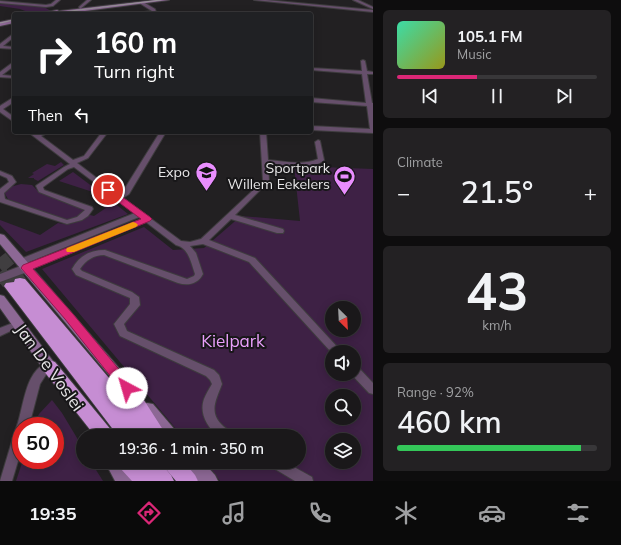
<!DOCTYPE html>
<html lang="en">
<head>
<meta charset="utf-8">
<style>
	body { margin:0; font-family:Mulish,sans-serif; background:#232123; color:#f1f3f6; height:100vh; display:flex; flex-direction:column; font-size:15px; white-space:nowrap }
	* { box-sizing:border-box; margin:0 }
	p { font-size:13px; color:#9fa0a2 }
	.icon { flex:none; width:22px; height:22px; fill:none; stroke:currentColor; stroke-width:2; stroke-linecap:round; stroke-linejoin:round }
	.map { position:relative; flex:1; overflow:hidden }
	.drawer { display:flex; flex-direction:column; gap:10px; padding:10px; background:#0e0d0e; width:248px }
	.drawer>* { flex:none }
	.guide { position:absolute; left:12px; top:12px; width:301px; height:122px; border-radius:4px; box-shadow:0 2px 10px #0003,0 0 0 1px #383739; background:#202124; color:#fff; overflow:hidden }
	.needle { width:26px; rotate:156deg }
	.buttons { position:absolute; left:325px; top:301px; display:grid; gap:8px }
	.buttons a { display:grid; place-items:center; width:36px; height:36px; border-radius:50%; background:#1a181a; box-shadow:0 2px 10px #0003,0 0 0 1px #383739; font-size:20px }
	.speed { position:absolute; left:12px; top:417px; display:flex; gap:8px; font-size:20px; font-weight:700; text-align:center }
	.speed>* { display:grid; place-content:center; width:52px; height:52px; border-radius:50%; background:#1a181a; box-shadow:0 2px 10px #0003,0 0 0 1px #383739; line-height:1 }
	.speed .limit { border:6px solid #d22; background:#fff; color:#111 }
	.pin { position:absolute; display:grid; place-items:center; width:34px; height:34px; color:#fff; margin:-17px; border:2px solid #fff; border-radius:50%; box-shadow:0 1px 4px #0007 }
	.me { position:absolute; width:44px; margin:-22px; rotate:321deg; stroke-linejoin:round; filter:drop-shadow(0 0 3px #0008) }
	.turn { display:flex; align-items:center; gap:14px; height:84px; padding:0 16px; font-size:18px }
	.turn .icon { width:52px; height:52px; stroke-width:2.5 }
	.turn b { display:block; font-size:28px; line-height:34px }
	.then { display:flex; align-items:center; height:38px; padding:0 16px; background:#0003; gap:8px; font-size:15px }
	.big { font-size:30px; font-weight:600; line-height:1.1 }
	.drawer .tile { flex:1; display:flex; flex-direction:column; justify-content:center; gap:6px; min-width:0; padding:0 14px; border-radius:6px; background:#232123 }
	.drawer .dial { align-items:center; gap:0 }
	.dial b { font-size:52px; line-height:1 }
	.song { display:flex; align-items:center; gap:12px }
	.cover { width:48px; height:48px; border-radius:6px; background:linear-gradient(135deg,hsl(160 70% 55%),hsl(60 70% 35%)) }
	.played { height:4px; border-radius:2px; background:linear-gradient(90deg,#db2777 40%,#383739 40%) }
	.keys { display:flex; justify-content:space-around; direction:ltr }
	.heat { display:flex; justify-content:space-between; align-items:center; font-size:22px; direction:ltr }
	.charge { height:6px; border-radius:3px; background:linear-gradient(90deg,#34c759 92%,#383739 0) }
	.trip { position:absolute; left:76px; top:429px; width:230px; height:40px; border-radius:20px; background:#1a181a; box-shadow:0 2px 10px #0003,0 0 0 1px #383739; font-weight:600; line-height:40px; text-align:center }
	.dock { display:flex; height:64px; justify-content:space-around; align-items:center; background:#0a0a0a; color:#9fa0a2 }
	.dock .icon { width:28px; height:28px }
	.dock .active { color:#db2777 }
	.dock b { font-size:18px; color:#f1f3f6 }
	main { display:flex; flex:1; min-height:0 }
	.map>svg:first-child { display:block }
	.green { fill:#3e2145; fill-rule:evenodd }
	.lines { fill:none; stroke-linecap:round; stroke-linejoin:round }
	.motorway-tunnel { stroke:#403e40; stroke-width:14; stroke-dasharray:14 7; stroke-linecap:butt }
	.minor-casing { stroke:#3e3c3e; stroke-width:2 }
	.tertiary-casing { stroke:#3e3c3e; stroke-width:2 }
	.secondary-casing { stroke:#3e3c3e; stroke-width:2 }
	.motorway-casing { stroke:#3e3c3e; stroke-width:2 }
	.minor { fill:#664f6b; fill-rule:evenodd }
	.tertiary { fill:#664f6b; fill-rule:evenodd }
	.secondary { fill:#8d6895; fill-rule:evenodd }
	.motorway { fill:#c68dd3; fill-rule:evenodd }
	.tram { stroke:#949394; stroke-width:1 }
	.route { fill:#db2777; stroke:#8e194d }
	.slow { fill:#f59e0b }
	.labels { text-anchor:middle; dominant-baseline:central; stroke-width:4; stroke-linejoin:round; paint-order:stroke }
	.poi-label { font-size:14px; fill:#e8e7e8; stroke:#181719; text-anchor:end }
	.near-park-label { font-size:17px; fill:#eba0fc; stroke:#181719 }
	.near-street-label { font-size:17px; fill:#e8e7e8; stroke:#181719 }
</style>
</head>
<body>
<main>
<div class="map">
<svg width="373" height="481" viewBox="0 0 373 481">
	<rect width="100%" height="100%" fill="#222022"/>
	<g class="green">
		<path d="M 0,3 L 44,7 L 51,11 L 33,14 L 20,9 L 0,6 Z"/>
		<path d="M 61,162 L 64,165 L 38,181 L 34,179 L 34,178 L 28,178 L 34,174 L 32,173 L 47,164 L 55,166 Z"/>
		<path d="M 294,166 L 373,169 L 373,481 L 220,481 L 204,462 L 299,462 L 299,436 L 182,436 L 42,269 L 144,227 L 173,250 L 204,248 L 241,216 L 300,221 ZM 332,308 L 354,308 L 354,330 L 332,330 ZM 332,352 L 354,352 L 354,374 L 332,374 ZM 332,396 L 354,396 L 354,418 L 332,418 ZM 332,440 L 354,440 L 354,462 L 332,462 Z"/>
		<path d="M 73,172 L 105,196 L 59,181 Z"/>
		<path d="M 21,184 L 32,185 L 38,191 L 87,210 L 73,220 L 65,220 L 8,199 L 4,192 L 10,187 Z"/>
		<path d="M 109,202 L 113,202 L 128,214 L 26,252 L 0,225 L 0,220 L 40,235 L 58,223 C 71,226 79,222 90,215 L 94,216 L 106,208 L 102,206 Z"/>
		<path d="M 52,400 L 62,413 L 83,448 L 83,462 L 91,462 L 103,481 L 16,481 L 23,460 L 55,460 L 55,426 L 33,426 L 39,414 Z"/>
	</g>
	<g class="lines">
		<g class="motorway-tunnel">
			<path d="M 0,257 L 20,282"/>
			<path d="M 0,272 L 11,286"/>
		</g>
		<defs>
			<g id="minor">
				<path d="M 56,0 L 60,0 L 53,6 L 46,7 L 0,3 L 0,1 L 46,5 L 51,4 Z"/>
				<path d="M 87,0 L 91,0 L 80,9 L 96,14 L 90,14 L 78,10 L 80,9 L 79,7 Z"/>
				<path d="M 254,0 L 266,0 L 373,10 L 373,12 Z"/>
				<path d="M 353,0 L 358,0 L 373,7 L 373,9 Z"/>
				<path d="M 141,2 L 143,2 L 155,9 L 156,12 L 143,14 L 128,14 L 152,11 L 141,4 Z"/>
				<path d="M 13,34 L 14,34 L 14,37 L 3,46 L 14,47 L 14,49 L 0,48 L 0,44 Z"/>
				<path d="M 363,60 L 365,61 L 367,71 L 373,72 L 373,74 L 367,74 L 372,103 L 373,103 L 373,133 L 311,130 L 311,126 L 370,129 L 367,106 L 311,102 L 311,98 L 366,103 L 362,74 L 311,70 L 311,68 L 362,71 L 361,61 Z"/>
				<path d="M 12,63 L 14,63 L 14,66 L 2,75 L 14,76 L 14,78 L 0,77 L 0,72 Z"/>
				<path d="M 14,97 L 14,102 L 3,109 L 14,117 L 14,122 L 0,112 L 0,106 Z"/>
				<path d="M 28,132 L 35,132 L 37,134 L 41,132 L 49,132 L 41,136 L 73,160 L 84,156 L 102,132 L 108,132 L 88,158 L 77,163 L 119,195 L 122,193 L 160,132 L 166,132 L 129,194 L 123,198 L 181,241 L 190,242 L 201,239 L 263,181 L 260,132 L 266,132 L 268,160 C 283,161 303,166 318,159 L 315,142 L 318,140 L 320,141 L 324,160 C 312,171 284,165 268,164 L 269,181 L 235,215 L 283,229 L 284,231 L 283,233 L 277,233 L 231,219 L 209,240 L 255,258 L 342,352 L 332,352 L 332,353 L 249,262 L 203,244 L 190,246 L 196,253 L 203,274 C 198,284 188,286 178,283 L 104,255 C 94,255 86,260 80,269 L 82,271 L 132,292 L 139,297 L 140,305 L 124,324 L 127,331 L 214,370 L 219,375 L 222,384 C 217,398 208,412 222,425 C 226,429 231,431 233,436 L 218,436 C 207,427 199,413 204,399 C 206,394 209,389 212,384 L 210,380 L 206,376 L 120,336 L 114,324 L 130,304 L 130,298 L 76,275 L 72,269 C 79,256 90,250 105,250 L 187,279 L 194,276 L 195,274 C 191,263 189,248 176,245 L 146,222 L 29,270 L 26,271 L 22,268 L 23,266 L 142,219 L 139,217 L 24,264 L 18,264 L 17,262 L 18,260 L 135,213 L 74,167 L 68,169 L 43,187 L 44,190 L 92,207 L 93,209 L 88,216 L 82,220 L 67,224 L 0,202 L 0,189 L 9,182 L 7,178 L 0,175 L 0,171 L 12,176 L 16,182 L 4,193 L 5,199 L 67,220 L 77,217 L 85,210 L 39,192 L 36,186 L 37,185 L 64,167 L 70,164 Z"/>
				<path d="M 18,321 L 21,322 L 23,324 L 21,326 L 0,336 L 0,328 Z"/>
				<path d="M 49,362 L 53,363 L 54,366 L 47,373 L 40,384 L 29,426 L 21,426 L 21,451 L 12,481 L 0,481 L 15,431 C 24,412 23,370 49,362 Z"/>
				<path d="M 354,366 L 358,367 L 373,383 L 373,394 L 369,393 L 351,374 L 354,374 Z"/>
				<path d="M 268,462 L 285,462 L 312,477 L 313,481 L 295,481 L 270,466 Z"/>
			</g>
			<path id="tertiary" d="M 26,264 L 30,265 L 32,268 L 30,271 L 0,282 L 0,274 Z"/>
			<g id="secondary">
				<path d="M 156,0 L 169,0 L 62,14 L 37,14 L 57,10 L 59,11 Z"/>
				<path d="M 14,19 L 14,23 L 0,26 L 0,22 Z"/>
				<path d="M 0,234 L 4,235 L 138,390 L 141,394 L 138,398 L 133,400 L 128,398 L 0,244 Z"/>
				<path d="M 0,295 L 4,296 L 59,369 L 61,373 L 59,377 L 54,379 L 49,377 L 0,308 Z"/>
				<path d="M 147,403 L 153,404 L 176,431 L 178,436 L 160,436 L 139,409 L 141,404 Z"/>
				<path d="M 105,462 L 123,462 L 133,481 L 115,481 Z"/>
				<path d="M 183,462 L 203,462 L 215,475 L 218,481 L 198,481 L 186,467 Z"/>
			</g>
			<g id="motorway">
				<path d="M 20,278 L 25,279 L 120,391 L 119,388 L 121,383 L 127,381 L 133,383 L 167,436 L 118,436 L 4,286 L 6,283 L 14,282 L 15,279 Z"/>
				<path d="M 49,360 L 55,362 L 112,431 L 115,436 L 95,436 L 43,370 L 41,366 L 43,362 Z"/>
				<path d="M 118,462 L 139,462 L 140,463 L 140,462 L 160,462 L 171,475 L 174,481 L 132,481 L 120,468 Z"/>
				<path d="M 163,462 L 184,462 L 195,475 L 198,481 L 176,481 L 165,468 Z"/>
			</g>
		</defs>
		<use href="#minor" class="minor-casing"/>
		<use href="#tertiary" class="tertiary-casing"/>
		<use href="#secondary" class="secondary-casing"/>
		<use href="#motorway" class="motorway-casing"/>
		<use href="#minor" class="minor"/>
		<use href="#tertiary" class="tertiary"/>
		<use href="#secondary" class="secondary"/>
		<use href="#motorway" class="motorway"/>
		<g class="tram">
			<path d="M 46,14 L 161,0"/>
			<path d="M 0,23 L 14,20"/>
		</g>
	</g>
	<path class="route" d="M 105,188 L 110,188 L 150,217 L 152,219 L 150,221 L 33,269 L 73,314 L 132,385 L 134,388 L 132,392 L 127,393 L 123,392 L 65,319 L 21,268 L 23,265 L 141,219 L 105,192 Z"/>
	<path class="slow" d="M 133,222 L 136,223 L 138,225 L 136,227 L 74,252 L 67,252 L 66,250 L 67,248 Z"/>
	<defs>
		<symbol id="school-pin" viewBox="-11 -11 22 30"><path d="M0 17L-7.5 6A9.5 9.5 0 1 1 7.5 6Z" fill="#e98dfe" stroke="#181719"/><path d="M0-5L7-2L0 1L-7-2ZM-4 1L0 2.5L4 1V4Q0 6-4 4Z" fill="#111"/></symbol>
		<symbol id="stadium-pin" viewBox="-11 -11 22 30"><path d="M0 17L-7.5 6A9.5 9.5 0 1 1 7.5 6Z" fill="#e98dfe" stroke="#181719"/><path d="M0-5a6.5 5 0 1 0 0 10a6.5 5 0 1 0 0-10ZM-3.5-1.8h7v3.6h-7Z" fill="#111"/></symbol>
	</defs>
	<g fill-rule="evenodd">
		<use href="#school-pin" x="194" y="160" width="25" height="34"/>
		<use href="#stadium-pin" x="332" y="164" width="25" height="34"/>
	</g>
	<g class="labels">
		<g class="poi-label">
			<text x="330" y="168">Sportpark<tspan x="330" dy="16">Willem Eekelers</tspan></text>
			<text x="190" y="172">Expo</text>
		</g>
		<g class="near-park-label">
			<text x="233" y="340">Kielpark</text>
		</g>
		<g class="near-street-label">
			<text transform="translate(50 367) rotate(54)">Jan De Voslei</text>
		</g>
	</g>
</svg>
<div class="buttons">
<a><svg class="needle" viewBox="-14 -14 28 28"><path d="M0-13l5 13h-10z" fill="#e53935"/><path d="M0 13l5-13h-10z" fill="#9fa0a2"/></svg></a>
<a><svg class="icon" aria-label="sound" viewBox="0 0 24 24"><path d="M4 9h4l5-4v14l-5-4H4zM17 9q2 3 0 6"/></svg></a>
<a><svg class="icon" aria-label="search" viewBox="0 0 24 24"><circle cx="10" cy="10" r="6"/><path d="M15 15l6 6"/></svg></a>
<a><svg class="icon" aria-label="layers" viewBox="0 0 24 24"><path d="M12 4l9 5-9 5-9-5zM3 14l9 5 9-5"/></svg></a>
</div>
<div class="speed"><div class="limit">50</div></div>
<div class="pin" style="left:108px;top:190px;background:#d93025"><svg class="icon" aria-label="arrive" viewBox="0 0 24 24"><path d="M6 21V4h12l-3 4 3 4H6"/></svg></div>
<svg class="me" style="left:127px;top:388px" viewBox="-20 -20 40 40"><circle r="19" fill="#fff"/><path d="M0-13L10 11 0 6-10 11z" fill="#db2777"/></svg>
<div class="trip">19:36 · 1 min · 350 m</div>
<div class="guide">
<div class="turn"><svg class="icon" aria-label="right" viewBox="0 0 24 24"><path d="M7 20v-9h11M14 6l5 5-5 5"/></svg><div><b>160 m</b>Turn right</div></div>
<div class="then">Then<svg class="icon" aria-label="left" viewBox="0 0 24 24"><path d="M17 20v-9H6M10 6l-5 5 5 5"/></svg></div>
</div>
</div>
<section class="drawer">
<div class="tile">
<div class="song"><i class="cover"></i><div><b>105.1 FM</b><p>Music</p></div></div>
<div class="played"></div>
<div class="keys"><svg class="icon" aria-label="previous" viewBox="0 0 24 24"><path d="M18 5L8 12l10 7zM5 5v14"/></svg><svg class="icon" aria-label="pause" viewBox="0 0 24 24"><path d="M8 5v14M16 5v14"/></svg><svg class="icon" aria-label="next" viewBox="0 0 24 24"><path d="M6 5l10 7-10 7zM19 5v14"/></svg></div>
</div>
<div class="tile"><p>Climate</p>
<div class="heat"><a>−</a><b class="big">21.5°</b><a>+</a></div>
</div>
<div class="tile dial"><b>43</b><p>km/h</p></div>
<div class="tile"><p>Range · 92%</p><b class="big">460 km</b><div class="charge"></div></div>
</section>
</main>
<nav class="dock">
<b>19:35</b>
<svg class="icon active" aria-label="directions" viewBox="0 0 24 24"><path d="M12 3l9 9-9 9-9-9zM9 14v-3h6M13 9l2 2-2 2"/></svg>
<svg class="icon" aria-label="music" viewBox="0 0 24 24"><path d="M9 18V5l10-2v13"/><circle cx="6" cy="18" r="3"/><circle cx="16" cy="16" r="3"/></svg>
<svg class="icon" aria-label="phone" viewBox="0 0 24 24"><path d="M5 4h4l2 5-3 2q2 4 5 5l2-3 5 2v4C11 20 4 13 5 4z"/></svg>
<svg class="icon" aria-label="climate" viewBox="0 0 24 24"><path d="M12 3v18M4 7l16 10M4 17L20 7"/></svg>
<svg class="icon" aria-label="car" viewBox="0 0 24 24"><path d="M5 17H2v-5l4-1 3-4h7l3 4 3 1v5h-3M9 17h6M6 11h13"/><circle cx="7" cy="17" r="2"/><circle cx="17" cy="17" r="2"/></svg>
<svg class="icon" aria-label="filters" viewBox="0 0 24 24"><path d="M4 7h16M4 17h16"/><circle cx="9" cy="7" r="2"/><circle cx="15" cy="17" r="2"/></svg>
</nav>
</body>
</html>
